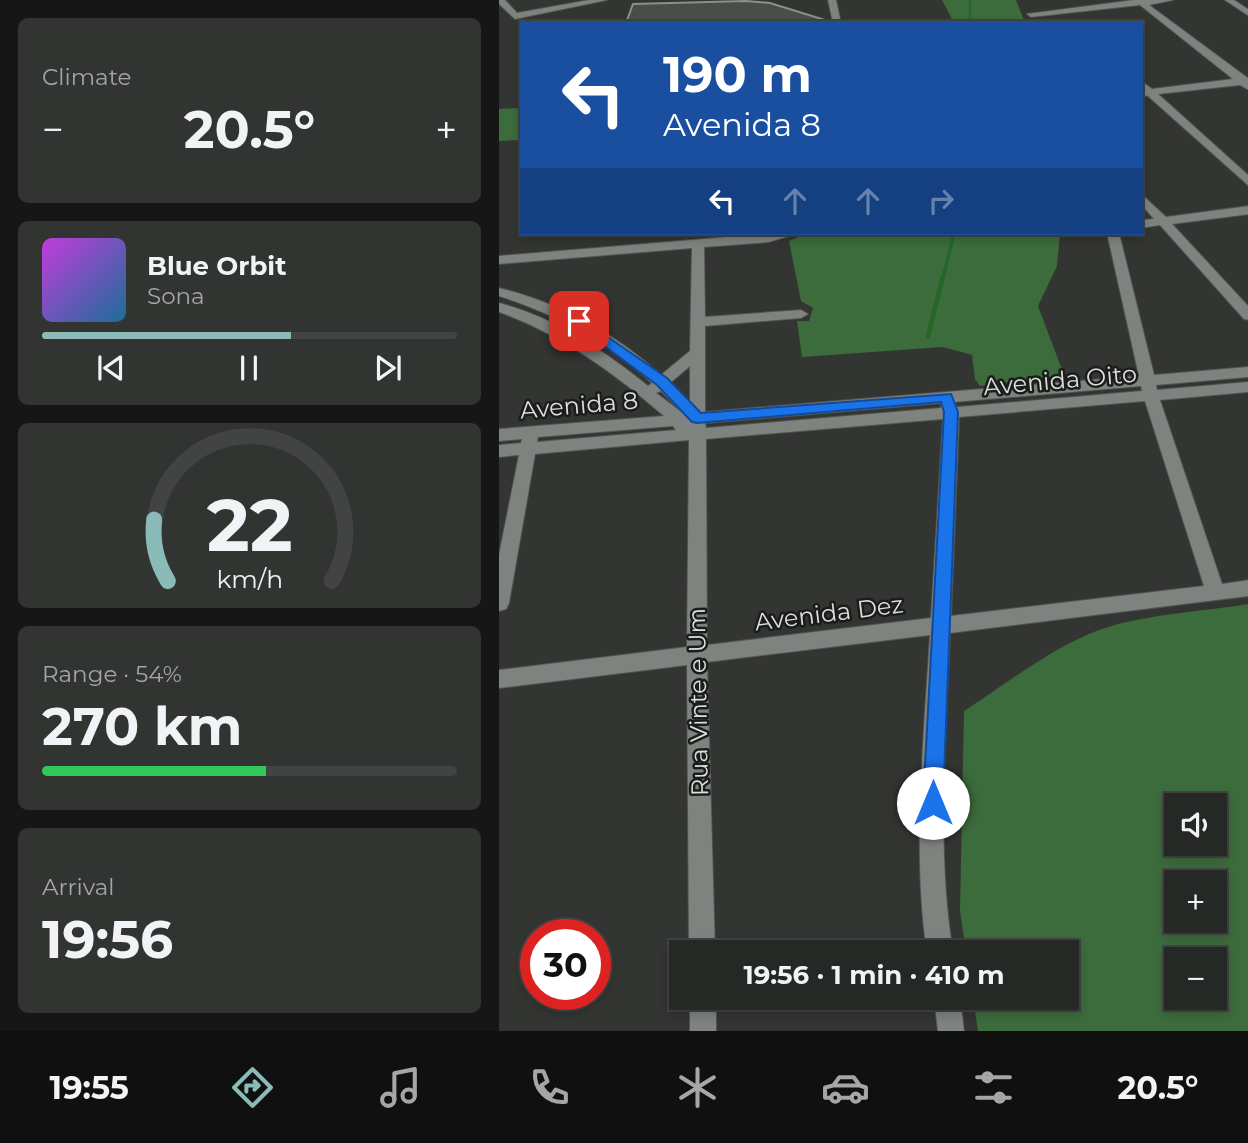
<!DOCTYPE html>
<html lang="en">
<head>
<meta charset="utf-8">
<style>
	body { margin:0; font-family:Montserrat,sans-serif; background:#323432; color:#f1f3f6; height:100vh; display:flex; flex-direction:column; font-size:26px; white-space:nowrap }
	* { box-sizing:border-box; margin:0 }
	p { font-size:23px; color:#a4a6a7 }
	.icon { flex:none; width:38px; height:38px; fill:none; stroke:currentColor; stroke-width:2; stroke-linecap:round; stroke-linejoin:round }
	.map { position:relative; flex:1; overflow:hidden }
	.details { display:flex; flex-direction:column; gap:18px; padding:18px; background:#151615; width:499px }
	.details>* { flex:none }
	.top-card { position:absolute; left:21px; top:21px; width:623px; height:214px; border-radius:0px; box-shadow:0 4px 10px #0003,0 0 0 2px #424443; background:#1a4fa0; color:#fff; overflow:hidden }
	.tools { position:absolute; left:665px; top:793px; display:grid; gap:14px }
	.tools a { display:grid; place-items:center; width:63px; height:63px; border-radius:0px; background:#262826; box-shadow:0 4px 10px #0003,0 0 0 2px #424443; font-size:35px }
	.speed { position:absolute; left:21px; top:919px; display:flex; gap:14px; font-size:35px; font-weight:700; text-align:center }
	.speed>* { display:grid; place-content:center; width:91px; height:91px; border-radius:50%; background:#262826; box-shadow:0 4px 10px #0003,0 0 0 2px #424443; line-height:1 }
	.speed .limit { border:10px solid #d22; background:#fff; color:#111 }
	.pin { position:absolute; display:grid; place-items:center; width:60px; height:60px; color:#fff; margin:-30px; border-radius:14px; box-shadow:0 4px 10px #0006 }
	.me { position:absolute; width:77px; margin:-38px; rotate:0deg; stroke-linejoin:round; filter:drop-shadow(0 0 5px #0008) }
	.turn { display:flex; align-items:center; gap:24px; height:147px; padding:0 28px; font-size:32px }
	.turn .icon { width:91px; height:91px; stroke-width:2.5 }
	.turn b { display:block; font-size:49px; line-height:60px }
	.lanes { display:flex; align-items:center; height:66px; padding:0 28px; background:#0003; justify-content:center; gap:35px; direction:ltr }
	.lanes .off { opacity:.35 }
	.big { font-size:52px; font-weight:700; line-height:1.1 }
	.details .widget { flex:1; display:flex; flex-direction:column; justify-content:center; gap:10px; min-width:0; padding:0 24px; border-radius:10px; background:#323432 }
	.details .dial { align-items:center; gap:0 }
	.dial svg { height:182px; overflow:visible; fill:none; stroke:#424443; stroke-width:7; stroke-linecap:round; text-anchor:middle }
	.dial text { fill:#f1f3f6; stroke:none }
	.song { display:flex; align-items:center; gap:21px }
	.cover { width:84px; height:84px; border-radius:10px; background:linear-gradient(135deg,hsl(290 70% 55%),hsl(200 70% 35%)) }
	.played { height:7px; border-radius:4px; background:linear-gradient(90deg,#8bbbb9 60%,#424443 60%) }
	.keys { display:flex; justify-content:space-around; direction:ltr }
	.heat { display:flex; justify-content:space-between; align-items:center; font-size:38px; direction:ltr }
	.charge { height:10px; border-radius:5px; background:linear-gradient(90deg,#34c759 54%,#424443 0) }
	.trip { position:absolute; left:170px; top:940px; width:410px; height:70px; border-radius:0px; background:#262826; box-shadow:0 4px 10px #0003,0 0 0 2px #424443; font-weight:700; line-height:70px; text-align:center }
	.dock { display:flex; height:112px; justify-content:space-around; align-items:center; background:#0f100f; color:#a4a6a7 }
	.dock .icon { width:49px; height:49px }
	.dock .current { color:#8bbbb9 }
	.dock b { font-size:32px; color:#f1f3f6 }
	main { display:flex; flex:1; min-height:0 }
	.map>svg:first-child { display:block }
	.green { fill:#3c6b3c; fill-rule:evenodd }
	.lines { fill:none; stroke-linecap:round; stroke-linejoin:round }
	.stream-far2 { stroke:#256728; stroke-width:2.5 }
	.stream-far1 { stroke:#256728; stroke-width:3.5 }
	.stream { stroke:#256728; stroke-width:4.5 }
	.building { fill:#4a4d4a; stroke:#8c908c; stroke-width:2 }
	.minor-casing { stroke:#515351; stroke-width:2 }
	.minor { fill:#7f837f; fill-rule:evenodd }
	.route { fill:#1a73e8; stroke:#114b97; stroke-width:2 }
	.labels { text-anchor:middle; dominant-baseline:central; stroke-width:5; stroke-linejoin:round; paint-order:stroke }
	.street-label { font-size:24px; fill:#dddfdd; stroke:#1b1d1b }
</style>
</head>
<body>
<main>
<section class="details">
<div class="widget"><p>Climate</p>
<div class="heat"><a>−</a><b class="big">20.5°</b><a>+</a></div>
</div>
<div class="widget">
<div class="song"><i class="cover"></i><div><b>Blue Orbit</b><p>Sona</p></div></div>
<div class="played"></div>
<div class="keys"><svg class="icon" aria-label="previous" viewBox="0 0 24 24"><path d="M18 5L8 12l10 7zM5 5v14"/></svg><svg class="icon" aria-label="pause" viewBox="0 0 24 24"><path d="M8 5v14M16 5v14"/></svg><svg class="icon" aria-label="next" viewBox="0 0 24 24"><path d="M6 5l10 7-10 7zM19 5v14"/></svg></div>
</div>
<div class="widget dial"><svg viewBox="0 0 100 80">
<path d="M14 69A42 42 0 1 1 86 69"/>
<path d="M14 69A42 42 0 0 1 8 42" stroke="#8bbbb9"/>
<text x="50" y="56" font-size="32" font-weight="700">22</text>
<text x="50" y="72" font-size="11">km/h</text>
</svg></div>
<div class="widget"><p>Range · 54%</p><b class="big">270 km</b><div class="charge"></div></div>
<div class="widget"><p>Arrival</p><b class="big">19:56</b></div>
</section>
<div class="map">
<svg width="750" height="1031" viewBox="0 0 750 1031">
	<rect width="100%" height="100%" fill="#333532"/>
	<g class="green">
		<path d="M 443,0 L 517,0 L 526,23 L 455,23 Z"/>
		<path d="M 23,108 L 23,140 L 0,141 L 0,109 Z"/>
		<path d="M 309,233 L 561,233 L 558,266 L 539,306 L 565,375 L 481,386 L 476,379 L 473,355 L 444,347 L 303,357 L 298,321 L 310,321 L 314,308 L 302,301 L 290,241 Z"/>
		<path d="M 749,604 L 749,1031 L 479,1031 L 474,998 L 567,998 L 567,952 L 467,952 L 461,911 L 465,711 C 507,684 552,648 600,630 C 646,614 701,612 749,604 ZM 716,805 L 716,844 L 677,844 L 677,805 ZM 716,882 L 716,920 L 677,920 L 677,882 ZM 716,959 L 716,998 L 677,998 L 677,959 Z"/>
	</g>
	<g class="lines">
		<path class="stream-far2" d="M 471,0 L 471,23"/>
		<path class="stream-far1" d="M 444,278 L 455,233"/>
		<path class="stream" d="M 429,336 L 444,276"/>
	</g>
	<path class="building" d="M 247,1 L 271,3 L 326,20 L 326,23 L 127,23 L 134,4 Z"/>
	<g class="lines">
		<defs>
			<g id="minor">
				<path d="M 0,0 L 6,0 L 18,13 L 90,0 L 108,0 L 16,19 L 0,4 Z"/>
				<path d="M 329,0 L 337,0 L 342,23 L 334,23 Z"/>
				<path d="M 635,0 L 674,0 L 650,5 L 750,79 L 750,90 L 741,85 L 659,94 L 750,176 L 750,186 L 649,96 L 642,95 L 642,81 L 653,89 L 734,79 L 641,5 L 532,17 L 528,14 Z"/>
				<path d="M 726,0 L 735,0 L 750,10 L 750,16 Z"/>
				<path d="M 642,194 L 667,217 L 750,206 L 750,214 L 673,224 L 750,307 L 750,320 L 745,319 L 661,225 L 642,228 L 642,220 L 655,219 L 642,204 Z"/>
				<path d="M 277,233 L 300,233 L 270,242 L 205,247 L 206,317 L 302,310 L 309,314 L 302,318 L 206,326 L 206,412 L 640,376 L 608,233 L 620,233 L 655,375 L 750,367 L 750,377 L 657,385 L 658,390 L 750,382 L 750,392 L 661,400 L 723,584 L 750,580 L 750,596 L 451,633 C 447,734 437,852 454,952 L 428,952 C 413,853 425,736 431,635 L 208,662 L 216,952 L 190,952 L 188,665 L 0,688 L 0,670 L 188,647 L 190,440 L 36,454 L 10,603 L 7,609 L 0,611 L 0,555 L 20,455 L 0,457 L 0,445 L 22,443 L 23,439 L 0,441 L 0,429 L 165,416 C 115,373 62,334 0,312 L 0,303 C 55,317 106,351 149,386 L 153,383 C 109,342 57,314 0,296 L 0,288 C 61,303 115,333 162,375 L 191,351 L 193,248 L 0,264 L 0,256 ZM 191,366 L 191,402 L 171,383 ZM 642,386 L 643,391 L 458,407 L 455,402 ZM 162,391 L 185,414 L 157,393 ZM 646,401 L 705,586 L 452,616 L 460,417 ZM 442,403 L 442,408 L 207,428 L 206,423 ZM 444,419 L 432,618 L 208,645 L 207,439 ZM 174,426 L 177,430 L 38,442 L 39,437 Z"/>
				<rect x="191" y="998" width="26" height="33"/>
				<path d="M 435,998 L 461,998 L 465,1031 L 439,1031 Z"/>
			</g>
		</defs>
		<use href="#minor" class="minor-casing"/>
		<use href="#minor" class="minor"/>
	</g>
	<path class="route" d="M 80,317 L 168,378 L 202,413 L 452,394 L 459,412 L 444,803 L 441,811 L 434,814 L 427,811 L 424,803 L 445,412 L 442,402 L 198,423 L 193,422 L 158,385 L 76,324 L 74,321 Z"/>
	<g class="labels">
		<g class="street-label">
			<text transform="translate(561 380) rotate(-5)">Avenida Oito</text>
			<text transform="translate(80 405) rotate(-5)">Avenida 8</text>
			<text transform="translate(330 613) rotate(-7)">Avenida Dez</text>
			<text transform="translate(199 702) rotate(-91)">Rua Vinte e Um</text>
		</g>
	</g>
</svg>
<div class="tools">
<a><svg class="icon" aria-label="sound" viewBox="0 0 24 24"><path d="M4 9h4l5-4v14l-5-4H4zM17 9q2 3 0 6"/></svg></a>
<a>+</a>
<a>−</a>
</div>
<div class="speed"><div class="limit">30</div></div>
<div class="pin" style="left:80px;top:321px;background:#d93025"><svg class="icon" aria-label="arrive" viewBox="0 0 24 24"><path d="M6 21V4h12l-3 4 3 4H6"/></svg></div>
<svg class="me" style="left:434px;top:803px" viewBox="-20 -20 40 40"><circle r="19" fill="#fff"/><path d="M0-13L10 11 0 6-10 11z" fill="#1a73e8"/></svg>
<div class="trip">19:56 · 1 min · 410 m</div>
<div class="top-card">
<div class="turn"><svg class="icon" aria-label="left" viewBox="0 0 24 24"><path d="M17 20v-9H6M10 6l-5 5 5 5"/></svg><div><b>190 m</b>Avenida 8</div></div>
<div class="lanes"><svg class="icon" aria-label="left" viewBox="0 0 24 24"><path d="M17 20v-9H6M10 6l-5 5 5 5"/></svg><svg class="icon off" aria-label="ahead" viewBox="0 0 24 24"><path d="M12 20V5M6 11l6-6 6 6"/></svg><svg class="icon off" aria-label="ahead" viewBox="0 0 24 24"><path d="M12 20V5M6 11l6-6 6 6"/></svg><svg class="icon off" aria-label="right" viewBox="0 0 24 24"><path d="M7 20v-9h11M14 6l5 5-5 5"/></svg></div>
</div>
</div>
</main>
<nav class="dock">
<b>19:55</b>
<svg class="icon current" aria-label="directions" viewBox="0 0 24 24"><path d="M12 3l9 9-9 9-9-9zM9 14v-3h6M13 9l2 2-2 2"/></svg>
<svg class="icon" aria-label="music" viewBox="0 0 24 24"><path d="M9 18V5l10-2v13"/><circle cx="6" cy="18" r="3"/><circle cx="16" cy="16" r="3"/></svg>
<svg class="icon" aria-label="phone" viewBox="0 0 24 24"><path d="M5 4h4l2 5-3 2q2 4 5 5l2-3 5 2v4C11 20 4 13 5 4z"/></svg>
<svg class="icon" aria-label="climate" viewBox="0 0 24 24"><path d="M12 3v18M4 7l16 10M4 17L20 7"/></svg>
<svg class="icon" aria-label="car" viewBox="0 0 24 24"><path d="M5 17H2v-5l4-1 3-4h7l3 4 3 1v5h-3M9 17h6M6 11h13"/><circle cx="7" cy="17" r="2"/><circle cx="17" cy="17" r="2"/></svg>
<svg class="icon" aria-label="filters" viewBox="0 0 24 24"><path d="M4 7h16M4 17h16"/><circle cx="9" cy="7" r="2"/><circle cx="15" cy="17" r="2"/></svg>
<b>20.5°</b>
</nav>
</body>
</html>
